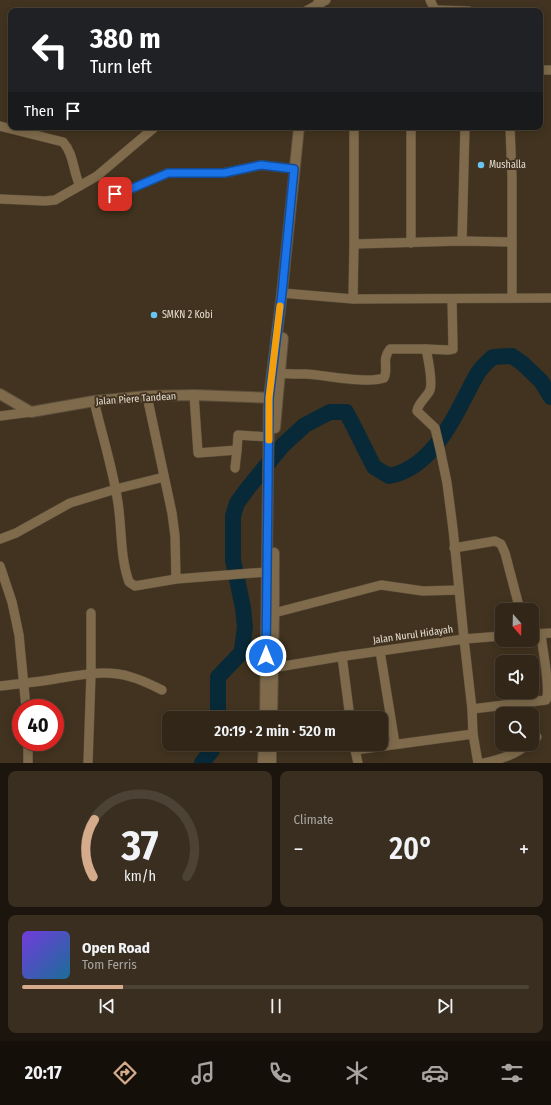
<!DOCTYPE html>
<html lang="en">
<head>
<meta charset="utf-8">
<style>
	body { margin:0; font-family:"Fira Sans Condensed",sans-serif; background:#392e20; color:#f1f3f6; height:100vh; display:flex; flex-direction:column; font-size:15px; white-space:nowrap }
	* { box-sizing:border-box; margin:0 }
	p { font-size:13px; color:#a8a5a1 }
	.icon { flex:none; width:22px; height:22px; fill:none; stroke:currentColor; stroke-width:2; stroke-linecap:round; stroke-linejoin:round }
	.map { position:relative; height:763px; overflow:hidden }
	.side { display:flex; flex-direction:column; gap:8px; padding:8px; background:#1b150d; flex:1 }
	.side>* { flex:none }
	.hud { position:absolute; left:8px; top:8px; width:535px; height:122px; border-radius:8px; box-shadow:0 2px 10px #0003,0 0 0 1px #4c4336; background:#202124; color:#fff; overflow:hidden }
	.needle { width:26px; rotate:160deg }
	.buttons { position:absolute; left:495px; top:603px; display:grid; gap:8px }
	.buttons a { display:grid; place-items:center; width:44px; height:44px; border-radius:8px; background:#312617; box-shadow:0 2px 10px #0003,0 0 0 1px #4c4336; font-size:20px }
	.speed { position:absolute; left:12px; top:699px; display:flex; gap:8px; font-size:20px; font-weight:700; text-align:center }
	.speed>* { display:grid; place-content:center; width:52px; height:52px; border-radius:50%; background:#312617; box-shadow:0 2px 10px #0003,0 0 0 1px #4c4336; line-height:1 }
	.speed .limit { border:6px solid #d22; background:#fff; color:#111 }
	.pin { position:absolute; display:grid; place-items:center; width:34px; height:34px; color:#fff; margin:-17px; border-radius:8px; box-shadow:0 2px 6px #0006 }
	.me { position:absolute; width:44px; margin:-22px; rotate:0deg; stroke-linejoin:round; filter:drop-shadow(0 0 3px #0008) }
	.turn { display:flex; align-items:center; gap:14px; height:84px; padding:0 16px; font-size:18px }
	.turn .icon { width:52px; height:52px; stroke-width:2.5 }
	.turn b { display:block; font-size:28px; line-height:34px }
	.then { display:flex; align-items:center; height:38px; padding:0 16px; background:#0003; gap:8px; font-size:15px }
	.big { font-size:30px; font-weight:600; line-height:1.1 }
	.side .widget { flex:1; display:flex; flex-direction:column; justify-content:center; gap:6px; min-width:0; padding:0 14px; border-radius:8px; background:#392e20 }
	.side .dial { align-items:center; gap:0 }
	.dial svg { height:104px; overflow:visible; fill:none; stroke:#4c4336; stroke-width:7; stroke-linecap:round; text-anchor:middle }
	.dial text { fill:#f1f3f6; stroke:none }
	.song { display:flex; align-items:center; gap:12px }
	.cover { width:48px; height:48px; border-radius:6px; background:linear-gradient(135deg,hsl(260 70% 55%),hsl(200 70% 35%)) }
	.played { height:4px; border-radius:2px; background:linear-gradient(90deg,#d6ab8b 20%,#4c4336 20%) }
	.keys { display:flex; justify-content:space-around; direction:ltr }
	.heat { display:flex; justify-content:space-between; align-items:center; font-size:22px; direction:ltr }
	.side .tiles { flex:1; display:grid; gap:8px; grid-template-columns:1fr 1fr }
	.widget:last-child { grid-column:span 2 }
	.trip { position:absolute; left:162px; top:711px; width:226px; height:40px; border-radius:8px; background:#312617; box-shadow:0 2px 10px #0003,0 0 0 1px #4c4336; font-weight:600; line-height:40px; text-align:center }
	.dock { display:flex; height:64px; justify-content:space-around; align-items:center; background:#140f09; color:#a8a5a1 }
	.dock .icon { width:28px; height:28px }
	.dock .on { color:#d6ab8b }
	.dock b { font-size:18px; color:#f1f3f6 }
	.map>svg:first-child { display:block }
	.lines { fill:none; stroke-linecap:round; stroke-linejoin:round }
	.river { stroke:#082937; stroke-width:16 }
	.minor-casing { stroke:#5c4e3c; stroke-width:10 }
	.tertiary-casing { stroke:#5c4e3c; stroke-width:12 }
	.minor { stroke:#7f6b4c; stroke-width:9 }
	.tertiary { stroke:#7f6b4c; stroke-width:10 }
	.route-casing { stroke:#114b97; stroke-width:10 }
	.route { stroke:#1a73e8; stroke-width:7 }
	.slow { stroke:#f59e0b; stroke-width:7 }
	.poi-dot { fill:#68c4f0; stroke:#41331f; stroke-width:1.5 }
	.labels { text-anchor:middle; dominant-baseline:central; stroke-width:4; stroke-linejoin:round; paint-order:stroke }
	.poi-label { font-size:10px; fill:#e7ded2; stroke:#41331f; text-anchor:start }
	.street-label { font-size:10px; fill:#e7ded2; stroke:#41331f }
</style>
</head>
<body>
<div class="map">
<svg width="551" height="763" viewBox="0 0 551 763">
	<rect width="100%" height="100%" fill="#41331f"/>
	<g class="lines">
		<g class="river">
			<path d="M 218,718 L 218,677 L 241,653 L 242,649 L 245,627 L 243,608 L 233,560 L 233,516 L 237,503 L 248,488 L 283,445 L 305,425 L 330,412 L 346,412 L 353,425 L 374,467 L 389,476 C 427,469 449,429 465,397 C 470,388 474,378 480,370 C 484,365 488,361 493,357 L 512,356 L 522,363 L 541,381 L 551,397"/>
			<path d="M 202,763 L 212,750 L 214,744"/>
		</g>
		<defs>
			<g id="minor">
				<path d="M 430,0 L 435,10"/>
				<path d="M 306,11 L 326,0"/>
				<path d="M 435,11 L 435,10 L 469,11"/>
				<path d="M 540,70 L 551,70"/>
				<path d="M 0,126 L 63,142 C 74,154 73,172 80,186"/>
				<path d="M 411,127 L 411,243"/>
				<path d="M 510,127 L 512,177 L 512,242"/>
				<path d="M 105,198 L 126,191 L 168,173 L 224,173 L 261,165 L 294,169"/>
				<path d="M 0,199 L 45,201 L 55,200 L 97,176 L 155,127"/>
				<path d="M 462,241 L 465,127"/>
				<path d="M 354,244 L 462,241 L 512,242 L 512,298"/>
				<path d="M 282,293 L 353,299 L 551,298"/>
				<path d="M 353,299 L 354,244 L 354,127"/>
				<path d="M 426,349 C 428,359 433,380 430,390 C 427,397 418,403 417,411 L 435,428 L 440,449 L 447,483 L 453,529 L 464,639 L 502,636"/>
				<path d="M 274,373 C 284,374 295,374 305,374 C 327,375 365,384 384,378 C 389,368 381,360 390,349 L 426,349 L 448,350 L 453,349 L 452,299"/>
				<path d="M 194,395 L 198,453 L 237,450 L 238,435 L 269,437"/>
				<path d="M 147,396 L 172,513 L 175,536 L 176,579"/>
				<path d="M 94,401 C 102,435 113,469 118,503 C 122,529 120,557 129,582 L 135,586 L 176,579 L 267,572"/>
				<path d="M 0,416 L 31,412"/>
				<path d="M 235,468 L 237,450"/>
				<path d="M 0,539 L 16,533 L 70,503 L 116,489 L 164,477"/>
				<path d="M 454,548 L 495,541 L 501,544 L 505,553 L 520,610"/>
				<path d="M 0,566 L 12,602 L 19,635 L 26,708"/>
				<path d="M 274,613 L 381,585 L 423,591 L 459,590"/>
				<path d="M 532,634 L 551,633"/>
				<path d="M 380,651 L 395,744"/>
				<path d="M 342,656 L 350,718"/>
				<path d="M 266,669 L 338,657 L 464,639 L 472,709 L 473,734 L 478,763"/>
				<path d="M 0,686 C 18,684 37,682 55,679 C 80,675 106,669 131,677 C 142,680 152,685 162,690"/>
				<path d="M 472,709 L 546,700 C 551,690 542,647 541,634"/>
				<path d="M 532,741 L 537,737"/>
				<path d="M 28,742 L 28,763"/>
				<path d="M 354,745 L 358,763"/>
				<path d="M 355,750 L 473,734"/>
				<path d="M 88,763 L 91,674 L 91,613"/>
				<path d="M 484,763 C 501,759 515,755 528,744"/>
			</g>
			<g id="tertiary">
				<path d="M 318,11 L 319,0"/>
				<path d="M 0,394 L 31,412 L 94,401 L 147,396 L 194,395 L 274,398"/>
				<path d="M 275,428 L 283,338"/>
				<path d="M 265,718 L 269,398 L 282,293 L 299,127"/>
				<path d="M 272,718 L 274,613 L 274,553"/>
				<path d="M 263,763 L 264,744"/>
				<path d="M 271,763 L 271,744"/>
			</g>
		</defs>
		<use href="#minor" class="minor-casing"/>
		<use href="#tertiary" class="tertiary-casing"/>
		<use href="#minor" class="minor"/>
		<use href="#tertiary" class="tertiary"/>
	</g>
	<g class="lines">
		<defs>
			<path id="route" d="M 115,194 L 126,191 L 168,173 L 224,173 L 261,165 L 294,169 L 282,293 L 269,398 L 266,656"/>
		</defs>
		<use href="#route" class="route-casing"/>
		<use href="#route" class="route"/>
		<path class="slow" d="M 269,440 L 269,398 L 280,306"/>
	</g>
	<g class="poi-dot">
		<circle cx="481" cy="165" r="4"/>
		<circle cx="154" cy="315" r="4"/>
	</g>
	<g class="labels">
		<g class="poi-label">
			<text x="489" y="165">Mushalla</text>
			<text x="162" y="315">SMKN 2 Kobi</text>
		</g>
		<g class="street-label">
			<text transform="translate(136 399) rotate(-4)">Jalan Piere Tandean</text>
			<text transform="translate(413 635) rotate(-8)">Jalan Nurul Hidayah</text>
		</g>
	</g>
</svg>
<div class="buttons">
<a><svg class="needle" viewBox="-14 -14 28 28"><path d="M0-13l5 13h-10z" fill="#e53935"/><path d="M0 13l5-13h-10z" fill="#a8a5a1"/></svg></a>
<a><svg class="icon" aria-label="sound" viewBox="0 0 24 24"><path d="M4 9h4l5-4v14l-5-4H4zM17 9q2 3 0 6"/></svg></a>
<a><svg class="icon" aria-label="search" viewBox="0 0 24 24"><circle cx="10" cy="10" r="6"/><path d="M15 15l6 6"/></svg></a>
</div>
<div class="speed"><div class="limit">40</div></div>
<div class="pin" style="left:115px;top:194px;background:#d93025"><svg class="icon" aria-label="arrive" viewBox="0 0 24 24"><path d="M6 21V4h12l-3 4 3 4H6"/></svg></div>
<svg class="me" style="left:266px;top:656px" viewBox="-20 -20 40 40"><circle r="17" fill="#1a73e8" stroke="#fff" stroke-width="3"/><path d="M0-11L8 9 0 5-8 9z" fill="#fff"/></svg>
<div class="trip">20:19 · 2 min · 520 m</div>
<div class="hud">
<div class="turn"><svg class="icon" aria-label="left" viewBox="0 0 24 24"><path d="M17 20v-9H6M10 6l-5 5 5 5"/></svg><div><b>380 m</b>Turn left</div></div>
<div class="then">Then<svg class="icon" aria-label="arrive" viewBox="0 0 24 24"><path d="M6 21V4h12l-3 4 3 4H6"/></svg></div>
</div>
</div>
<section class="side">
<div class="tiles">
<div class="widget dial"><svg viewBox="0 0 100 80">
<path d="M14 69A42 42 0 1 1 86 69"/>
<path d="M14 69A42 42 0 0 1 15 25" stroke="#d6ab8b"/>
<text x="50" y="56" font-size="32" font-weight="700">37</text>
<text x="50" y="72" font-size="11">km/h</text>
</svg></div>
<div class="widget"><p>Climate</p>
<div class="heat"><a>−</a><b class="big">20°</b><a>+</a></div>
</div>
<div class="widget">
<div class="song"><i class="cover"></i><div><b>Open Road</b><p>Tom Ferris</p></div></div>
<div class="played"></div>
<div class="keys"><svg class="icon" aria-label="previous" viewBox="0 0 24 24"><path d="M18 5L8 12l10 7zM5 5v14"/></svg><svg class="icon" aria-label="pause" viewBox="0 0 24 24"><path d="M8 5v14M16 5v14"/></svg><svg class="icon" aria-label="next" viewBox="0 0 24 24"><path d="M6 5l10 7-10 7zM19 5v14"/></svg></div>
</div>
</div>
</section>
<nav class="dock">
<b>20:17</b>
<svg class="icon on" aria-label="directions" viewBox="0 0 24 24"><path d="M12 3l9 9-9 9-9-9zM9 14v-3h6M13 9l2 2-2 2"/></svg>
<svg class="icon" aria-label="music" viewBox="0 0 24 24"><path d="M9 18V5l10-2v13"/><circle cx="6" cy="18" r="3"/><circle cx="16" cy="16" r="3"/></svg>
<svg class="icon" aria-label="phone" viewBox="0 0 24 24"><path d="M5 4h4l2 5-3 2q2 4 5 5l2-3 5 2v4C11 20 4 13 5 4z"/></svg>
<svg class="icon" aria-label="climate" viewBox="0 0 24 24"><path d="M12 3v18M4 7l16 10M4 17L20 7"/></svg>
<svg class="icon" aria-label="car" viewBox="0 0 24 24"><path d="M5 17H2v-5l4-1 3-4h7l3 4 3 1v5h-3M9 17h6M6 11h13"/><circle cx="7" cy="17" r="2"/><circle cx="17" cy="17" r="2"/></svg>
<svg class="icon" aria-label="filters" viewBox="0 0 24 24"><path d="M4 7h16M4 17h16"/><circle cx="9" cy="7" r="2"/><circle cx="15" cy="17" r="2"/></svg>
</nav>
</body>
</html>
